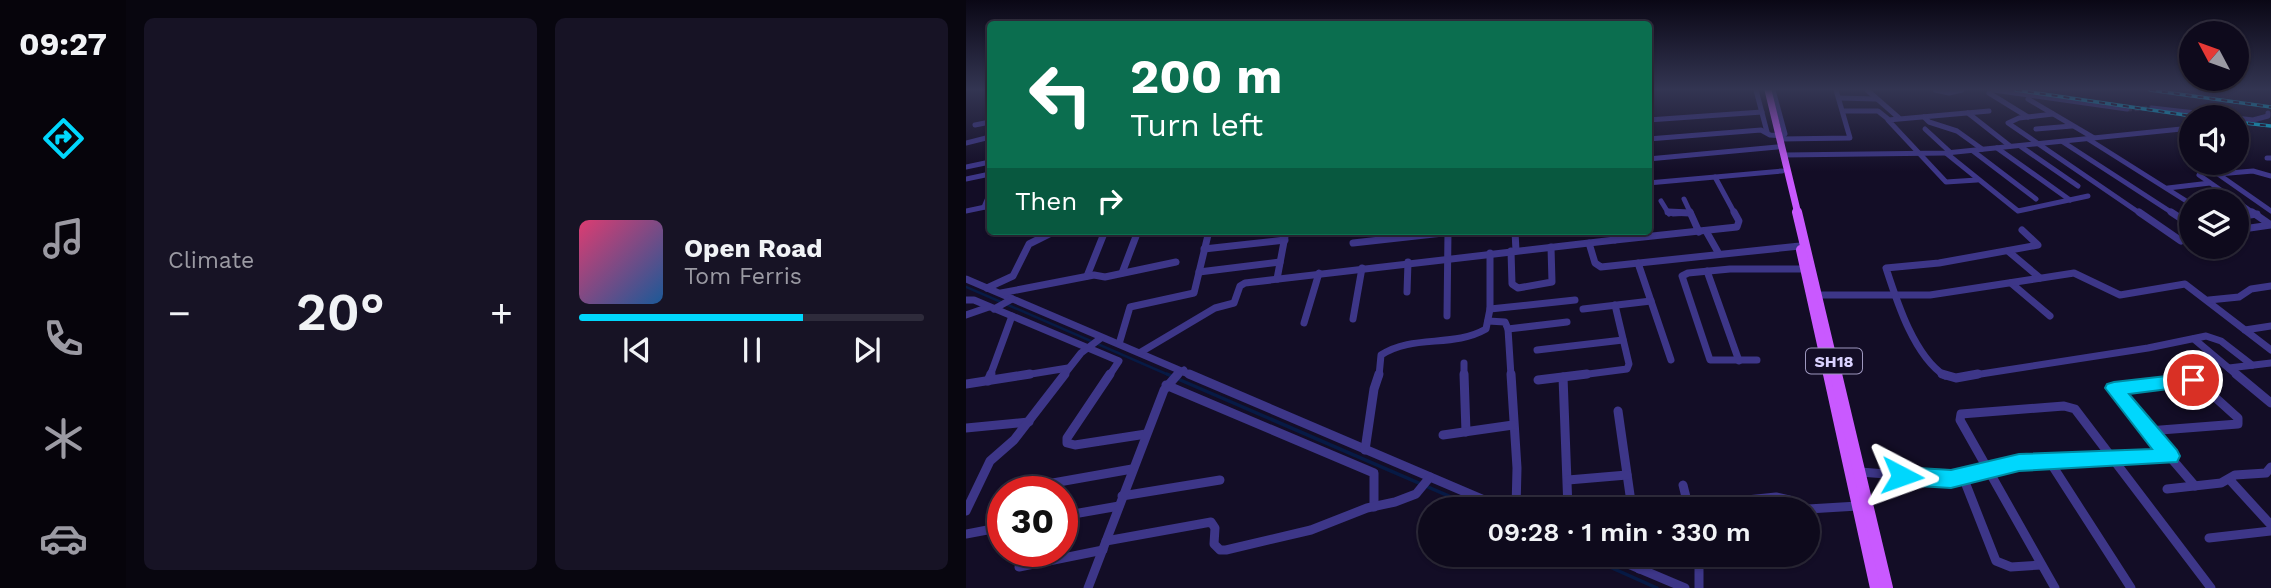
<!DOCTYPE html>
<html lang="en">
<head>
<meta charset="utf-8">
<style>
	body { margin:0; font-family:"Work Sans",sans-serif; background:#171325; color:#f1f3f6; height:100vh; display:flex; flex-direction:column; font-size:26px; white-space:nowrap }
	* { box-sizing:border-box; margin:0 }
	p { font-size:23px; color:#9b9aa3 }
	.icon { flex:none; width:38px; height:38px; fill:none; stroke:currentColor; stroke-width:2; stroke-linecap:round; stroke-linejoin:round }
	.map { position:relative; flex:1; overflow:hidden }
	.details { display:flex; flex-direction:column; gap:18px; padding:18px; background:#08060f; width:840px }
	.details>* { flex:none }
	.banner { position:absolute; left:21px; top:21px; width:665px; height:214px; border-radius:7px; box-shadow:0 2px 5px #0004,0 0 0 2px #2e2b3b; background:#0b6e4f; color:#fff; overflow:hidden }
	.needle { width:46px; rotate:311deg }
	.fabs { position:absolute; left:1213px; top:21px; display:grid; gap:14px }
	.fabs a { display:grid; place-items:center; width:70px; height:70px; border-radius:50%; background:#0e0a1c; box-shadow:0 2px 5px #0004,0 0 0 2px #2e2b3b; font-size:35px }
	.speed { position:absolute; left:21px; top:476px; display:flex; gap:14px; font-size:35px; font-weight:700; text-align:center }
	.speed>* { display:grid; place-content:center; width:91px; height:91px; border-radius:50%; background:#0e0a1c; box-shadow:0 2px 5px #0004,0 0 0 2px #2e2b3b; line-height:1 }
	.speed .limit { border:10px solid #d22; background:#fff; color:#111 }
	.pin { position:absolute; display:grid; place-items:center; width:60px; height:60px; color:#fff; margin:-30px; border:4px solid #fff; border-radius:50%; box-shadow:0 2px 7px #0007 }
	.me { position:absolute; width:77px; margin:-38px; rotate:94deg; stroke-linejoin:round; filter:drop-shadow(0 0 5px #0008) }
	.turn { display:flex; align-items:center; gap:24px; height:147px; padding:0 28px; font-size:32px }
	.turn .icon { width:91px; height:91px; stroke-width:2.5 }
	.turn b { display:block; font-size:49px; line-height:60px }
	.then { display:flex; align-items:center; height:66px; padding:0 28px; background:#0003; gap:14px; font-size:26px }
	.big { font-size:52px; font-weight:600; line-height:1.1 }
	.details .card { flex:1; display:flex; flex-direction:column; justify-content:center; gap:10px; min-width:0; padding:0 24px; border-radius:10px; background:#171325 }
	.song { display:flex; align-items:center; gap:21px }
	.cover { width:84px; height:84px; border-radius:10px; background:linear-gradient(135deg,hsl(340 70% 55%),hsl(210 70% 35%)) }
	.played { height:7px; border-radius:4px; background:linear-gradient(90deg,#00d7fd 65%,#2e2b3b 65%) }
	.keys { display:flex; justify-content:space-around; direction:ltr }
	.heat { display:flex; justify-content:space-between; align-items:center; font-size:38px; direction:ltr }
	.details .tiles { flex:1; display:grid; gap:18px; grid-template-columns:repeat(2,1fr) }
	.trip { position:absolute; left:452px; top:497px; width:402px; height:70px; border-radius:35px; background:#0e0a1c; box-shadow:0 2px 5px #0004,0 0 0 2px #2e2b3b; font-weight:600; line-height:70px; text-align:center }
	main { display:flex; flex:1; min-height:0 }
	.dock { display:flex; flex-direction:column; width:126px; justify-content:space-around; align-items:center; background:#06040b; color:#9b9aa3 }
	.dock .icon { width:49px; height:49px }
	.dock .on { color:#00d7fd }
	.dock b { font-size:32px; color:#f1f3f6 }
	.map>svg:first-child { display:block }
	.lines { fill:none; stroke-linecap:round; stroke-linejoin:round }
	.stream-far1 { stroke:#071a45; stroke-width:2.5 }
	.stream { stroke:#071a45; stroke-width:3.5 }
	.minor-tunnel { stroke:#312b47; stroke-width:5; stroke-dasharray:5 2.5; stroke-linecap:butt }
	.minor-far2 { stroke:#3d3688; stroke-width:5 }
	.minor-far1 { stroke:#3d3688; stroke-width:7 }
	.minor { stroke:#3d3688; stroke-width:9 }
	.major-far2 { stroke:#c959ff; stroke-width:7 }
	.major-far1 { stroke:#c959ff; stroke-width:10 }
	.major { stroke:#c959ff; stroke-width:12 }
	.rail-casing { stroke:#00d7fd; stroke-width:3.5 }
	.rail { stroke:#130d26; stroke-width:2; stroke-dasharray:6; stroke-linecap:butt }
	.route { fill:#00d7fd; stroke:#008ca4; stroke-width:2 }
	.labels { text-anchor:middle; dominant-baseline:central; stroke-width:7; stroke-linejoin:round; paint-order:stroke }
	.shield { fill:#130d26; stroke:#9e97be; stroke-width:2 }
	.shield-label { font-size:16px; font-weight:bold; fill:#dad2ff }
</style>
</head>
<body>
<main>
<nav class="dock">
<b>09:27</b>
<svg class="icon on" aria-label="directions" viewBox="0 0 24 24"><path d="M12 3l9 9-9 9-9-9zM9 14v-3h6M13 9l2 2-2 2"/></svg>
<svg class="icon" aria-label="music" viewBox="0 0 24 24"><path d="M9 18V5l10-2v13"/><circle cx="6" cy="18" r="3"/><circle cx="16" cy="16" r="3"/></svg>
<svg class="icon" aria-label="phone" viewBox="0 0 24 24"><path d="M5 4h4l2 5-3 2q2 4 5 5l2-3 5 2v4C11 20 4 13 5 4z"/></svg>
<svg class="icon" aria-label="climate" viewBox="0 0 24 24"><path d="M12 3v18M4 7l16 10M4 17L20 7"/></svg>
<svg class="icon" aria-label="car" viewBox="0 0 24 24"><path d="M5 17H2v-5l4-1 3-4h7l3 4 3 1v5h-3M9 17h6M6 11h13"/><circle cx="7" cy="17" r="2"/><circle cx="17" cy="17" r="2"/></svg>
</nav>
<section class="details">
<div class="tiles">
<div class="card"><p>Climate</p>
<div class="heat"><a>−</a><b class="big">20°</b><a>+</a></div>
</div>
<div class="card">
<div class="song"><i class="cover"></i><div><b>Open Road</b><p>Tom Ferris</p></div></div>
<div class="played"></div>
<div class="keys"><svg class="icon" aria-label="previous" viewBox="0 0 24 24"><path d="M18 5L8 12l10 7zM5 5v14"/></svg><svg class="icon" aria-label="pause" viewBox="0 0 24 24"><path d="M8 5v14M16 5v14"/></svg><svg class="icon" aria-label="next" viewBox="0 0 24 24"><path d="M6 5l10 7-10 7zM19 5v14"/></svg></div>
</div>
</div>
</section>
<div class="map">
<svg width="1305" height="588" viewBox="0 0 1305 588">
	<rect width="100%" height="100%" fill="#130d26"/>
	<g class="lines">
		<g class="stream-far1">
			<path d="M 0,287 L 35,302"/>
			<path d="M 42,305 L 205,376"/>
		</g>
		<g class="stream">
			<path d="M 201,374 L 206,376"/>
			<path d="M 212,379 L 513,509"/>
			<path d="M 617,555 L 691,588"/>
		</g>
		<path class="minor-tunnel" d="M 1161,109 L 1186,108"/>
		<g class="minor-far2">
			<path d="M 790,90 L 801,132"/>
			<path d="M 901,90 L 933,118"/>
			<path d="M 969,90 L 983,93 L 996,90"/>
			<path d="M 1027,90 L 1161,109"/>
			<path d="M 1023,93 L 1062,117"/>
			<path d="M 873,98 L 910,99"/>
			<path d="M 1062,99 L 1128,138"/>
			<path d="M 1186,108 L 1264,117"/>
			<path d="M 877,111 L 912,111 L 922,119"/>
			<path d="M 1002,113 L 1044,146"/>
			<path d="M 1087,114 L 1053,118 L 1042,123 L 1175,214"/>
			<path d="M 958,117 L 963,122 L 991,131 L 1016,149"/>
			<path d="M 1270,118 L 1287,120 L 1302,116 L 1302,113"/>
			<path d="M 682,120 L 796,112"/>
			<path d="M 9,125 L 24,122"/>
			<path d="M 959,129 L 985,153"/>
			<path d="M 1070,129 L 1106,126"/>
			<path d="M 682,139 L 795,130 L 804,135 L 817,136 L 819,134 L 807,90"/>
			<path d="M 814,139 L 884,138 L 870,90"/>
			<path d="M 1122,139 L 1225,204"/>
			<path d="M 1097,142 L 1208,214"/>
			<path d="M 0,143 L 24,137"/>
			<path d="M 1054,146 L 1112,186"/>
			<path d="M 1031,148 L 1104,200"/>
			<path d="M 1007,151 L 1070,199"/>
			<path d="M 980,153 L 1052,211 L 1122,196"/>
			<path d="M 818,155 L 980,153 L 1225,128"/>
			<path d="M 1301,158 L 1305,158"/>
			<path d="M 682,159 L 811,147"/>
			<path d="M 0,167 L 24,162"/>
			<path d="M 1233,175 L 1289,214"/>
			<path d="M 1305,176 L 1287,171 L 1252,174 L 1305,211"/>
			<path d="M 749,177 L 769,214"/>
			<path d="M 0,179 L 24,174"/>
			<path d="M 1011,180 L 980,182 L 922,120 L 1023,111"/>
			<path d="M 682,183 L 816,171"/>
			<path d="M 1202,188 L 1244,183"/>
			<path d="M 718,199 L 725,214"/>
			<path d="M 695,201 L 703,214"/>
			<path d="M 1249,201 L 1267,198"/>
			<path d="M 18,207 L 24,193"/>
			<path d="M 0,211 L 24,206"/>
			<path d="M 707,214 L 724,213"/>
		</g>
		<g class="minor-far1">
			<path d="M 702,212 L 724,213"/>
			<path d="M 724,212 L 733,232"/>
			<path d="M 1173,212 L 1215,241"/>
			<path d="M 1205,212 L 1225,225"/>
			<path d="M 1270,217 L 1291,214"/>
			<path d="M 1270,230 L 1305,225 L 1286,212"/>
			<path d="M 100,231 L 117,231"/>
			<path d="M 549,231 L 550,251"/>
			<path d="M 647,231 L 649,240 L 771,227 L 773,221 L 768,212"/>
			<path d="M 740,231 L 753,254"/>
			<path d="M 387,243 L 495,231"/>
			<path d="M 623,243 L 629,263 L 635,267 L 834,246"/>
			<path d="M 238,249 L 319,240"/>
			<path d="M 545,251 L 546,284 L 552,288 L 586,282 L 585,247"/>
			<path d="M 1042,251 L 1074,278"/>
			<path d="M 672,263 L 705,360"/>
			<path d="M 741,271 L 773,361"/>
			<path d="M 233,272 L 314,262"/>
			<path d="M 156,273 L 172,231"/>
			<path d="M 121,276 L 139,231"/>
			<path d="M 0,279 L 227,376"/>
			<path d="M 311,279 L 320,231"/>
			<path d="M 1045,283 L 1084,316"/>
			<path d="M 21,288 L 47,276 L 63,244 L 89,231"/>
			<path d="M 441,292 L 442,262"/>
			<path d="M 35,293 L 128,275 L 139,277 L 210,262"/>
			<path d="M 852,295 L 964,295 L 1108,273 L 1154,295 L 1219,284 L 1305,350"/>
			<path d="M 0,300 L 8,300 L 153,361 L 143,376"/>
			<path d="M 1243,300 L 1273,297 L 1285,289 L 1305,286"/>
			<path d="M 28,309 L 46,299"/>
			<path d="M 524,309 L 609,300"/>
			<path d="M 617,309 L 685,301"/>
			<path d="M 0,315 L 23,307"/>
			<path d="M 481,316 L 482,232"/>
			<path d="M 387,319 L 396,268"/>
			<path d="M 522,321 L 539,322 L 542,329 L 545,376"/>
			<path d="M 338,323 L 353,273"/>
			<path d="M 542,329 L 601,322"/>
			<path d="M 1279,330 L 1305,326"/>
			<path d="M 1228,339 L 1272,376"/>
			<path d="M 153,344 L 164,307 L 228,293 L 243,231"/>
			<path d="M 571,350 L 657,340"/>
			<path d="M 175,352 L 249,308 L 268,303 L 274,286 L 279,283 L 649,240"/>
			<path d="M 791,360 L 744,360 L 716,276 L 722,273 L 764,269 L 839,269"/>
			<path d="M 498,363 L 498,376"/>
			<path d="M 1263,368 L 1305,363"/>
			<path d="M 24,376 L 46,316"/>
			<path d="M 53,376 L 102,368"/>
			<path d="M 97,376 L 115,353 L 135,338"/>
			<path d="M 210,376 L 218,370"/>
			<path d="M 413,376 L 415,355 C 447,334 487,348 520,329 L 524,309 L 524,253"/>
			<path d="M 607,376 L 661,369 L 663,364 L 649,305"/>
			<path d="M 979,376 C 948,356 931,302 920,268 L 973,263 L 1072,245 L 1056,230"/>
			<path d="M 1002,376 L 1182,348 L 1240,336 L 1255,341 L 1286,365"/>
		</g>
		<g class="minor">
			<path d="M 144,374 L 101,438 L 101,443 L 109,445 L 180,434"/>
			<path d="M 223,374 L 539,509"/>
			<path d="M 498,374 L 500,432"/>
			<path d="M 545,374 L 551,468 L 550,509"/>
			<path d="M 976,374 L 990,378 L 1012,374"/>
			<path d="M 1270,374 L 1305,403"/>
			<path d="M 597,377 L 602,509"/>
			<path d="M 572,380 L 621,374"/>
			<path d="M 22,381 L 25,374"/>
			<path d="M 0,384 L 64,374"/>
			<path d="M 200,385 L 408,473 L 408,507"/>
			<path d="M 652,411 L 666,509"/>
			<path d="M 0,428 L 63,422"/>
			<path d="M 1182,431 L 1272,424 L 1272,418 L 1231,381 L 1148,388 L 1150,394 L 1229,486"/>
			<path d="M 477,435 L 547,425"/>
			<path d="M 399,450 L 408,389 L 413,374"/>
			<path d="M 1084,462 L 1165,588"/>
			<path d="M 894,472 L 985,479 L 1053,463 L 1204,456"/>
			<path d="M 997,477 L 1030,561 L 1045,567 L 1075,565"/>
			<path d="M 1263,479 L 1305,525"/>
			<path d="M 602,480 L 661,475"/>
			<path d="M 717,485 L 723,509"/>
			<path d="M 70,486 L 166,469"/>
			<path d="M 1201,489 L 1255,483 L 1269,475 L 1300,473 L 1305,467"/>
			<path d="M 156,496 L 254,480"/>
			<path d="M 722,506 L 810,497 L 823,500 L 833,509"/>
			<path d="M 842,509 L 892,506"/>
			<path d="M 0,511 L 24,461 L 48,440 L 99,374"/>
			<path d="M 96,516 L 153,506"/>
			<path d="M 0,534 L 37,527"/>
			<path d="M 1243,538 L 1305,531"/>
			<path d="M 140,541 L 245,522 L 249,528 L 248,544 L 254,550 L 260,550 L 345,530 L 401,508 L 429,502 L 450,494 L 464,477"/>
			<path d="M 641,555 L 719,588"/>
			<path d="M 671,555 L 673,569"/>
			<path d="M 733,555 L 733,588"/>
			<path d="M 53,567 L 137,550"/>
			<path d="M 122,588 L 198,390 L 212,374"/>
			<path d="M 1089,588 L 994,420 L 995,414 L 1098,406 L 1109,409 L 1245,588"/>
		</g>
		<path class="major-far2" d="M 802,90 L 832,214"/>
		<g class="major-far1">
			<path d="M 831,212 L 870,376"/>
			<path d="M 835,250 L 863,376"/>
		</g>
		<g class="major">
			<path d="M 863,374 L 910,588"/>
			<path d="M 870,374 L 921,588"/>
		</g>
		<defs>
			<g id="rail">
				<path d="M 1050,90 L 1233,117"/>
				<path d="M 1184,90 L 1305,107"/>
				<path d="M 1270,122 L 1305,126"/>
			</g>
		</defs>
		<use href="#rail" class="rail-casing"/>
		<use href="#rail" class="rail"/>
	</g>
	<linearGradient id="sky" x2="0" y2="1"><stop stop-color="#0a0715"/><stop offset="0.52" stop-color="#333552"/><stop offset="1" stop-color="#333552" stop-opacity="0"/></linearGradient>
	<rect width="1305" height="172" fill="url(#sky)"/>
	<path class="route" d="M 1227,373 L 1234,375 L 1237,380 L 1234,385 L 1163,394 L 1211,450 L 1214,456 L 1211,462 L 1053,471 L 985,488 L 936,485 L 929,482 L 925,476 L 929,470 L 936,467 L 985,470 L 1053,454 L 1186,449 L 1139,388 L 1141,384 L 1148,382 Z"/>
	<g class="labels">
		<rect class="shield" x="840" y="348.5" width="56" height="25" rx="5"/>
		<g class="shield-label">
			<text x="868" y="361">SH18</text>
		</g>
	</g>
</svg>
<div class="fabs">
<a><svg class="needle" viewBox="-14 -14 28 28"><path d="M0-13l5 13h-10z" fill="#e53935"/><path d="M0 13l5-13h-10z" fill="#9b9aa3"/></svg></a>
<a><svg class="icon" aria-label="sound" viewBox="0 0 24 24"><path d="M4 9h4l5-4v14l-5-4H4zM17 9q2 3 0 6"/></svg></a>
<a><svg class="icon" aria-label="layers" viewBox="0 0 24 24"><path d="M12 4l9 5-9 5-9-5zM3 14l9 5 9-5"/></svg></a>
</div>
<div class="speed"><div class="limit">30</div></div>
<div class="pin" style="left:1227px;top:380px;background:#d93025"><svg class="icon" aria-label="arrive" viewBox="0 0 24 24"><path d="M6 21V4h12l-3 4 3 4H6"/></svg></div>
<svg class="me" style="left:936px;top:476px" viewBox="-20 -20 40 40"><path d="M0-17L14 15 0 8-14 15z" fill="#00d7fd" stroke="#fff" stroke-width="4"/></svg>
<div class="trip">09:28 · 1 min · 330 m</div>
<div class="banner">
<div class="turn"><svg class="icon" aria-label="left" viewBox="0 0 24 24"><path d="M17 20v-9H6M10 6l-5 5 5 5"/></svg><div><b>200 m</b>Turn left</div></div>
<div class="then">Then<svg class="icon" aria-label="right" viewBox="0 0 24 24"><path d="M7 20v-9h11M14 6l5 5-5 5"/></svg></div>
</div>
</div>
</main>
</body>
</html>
